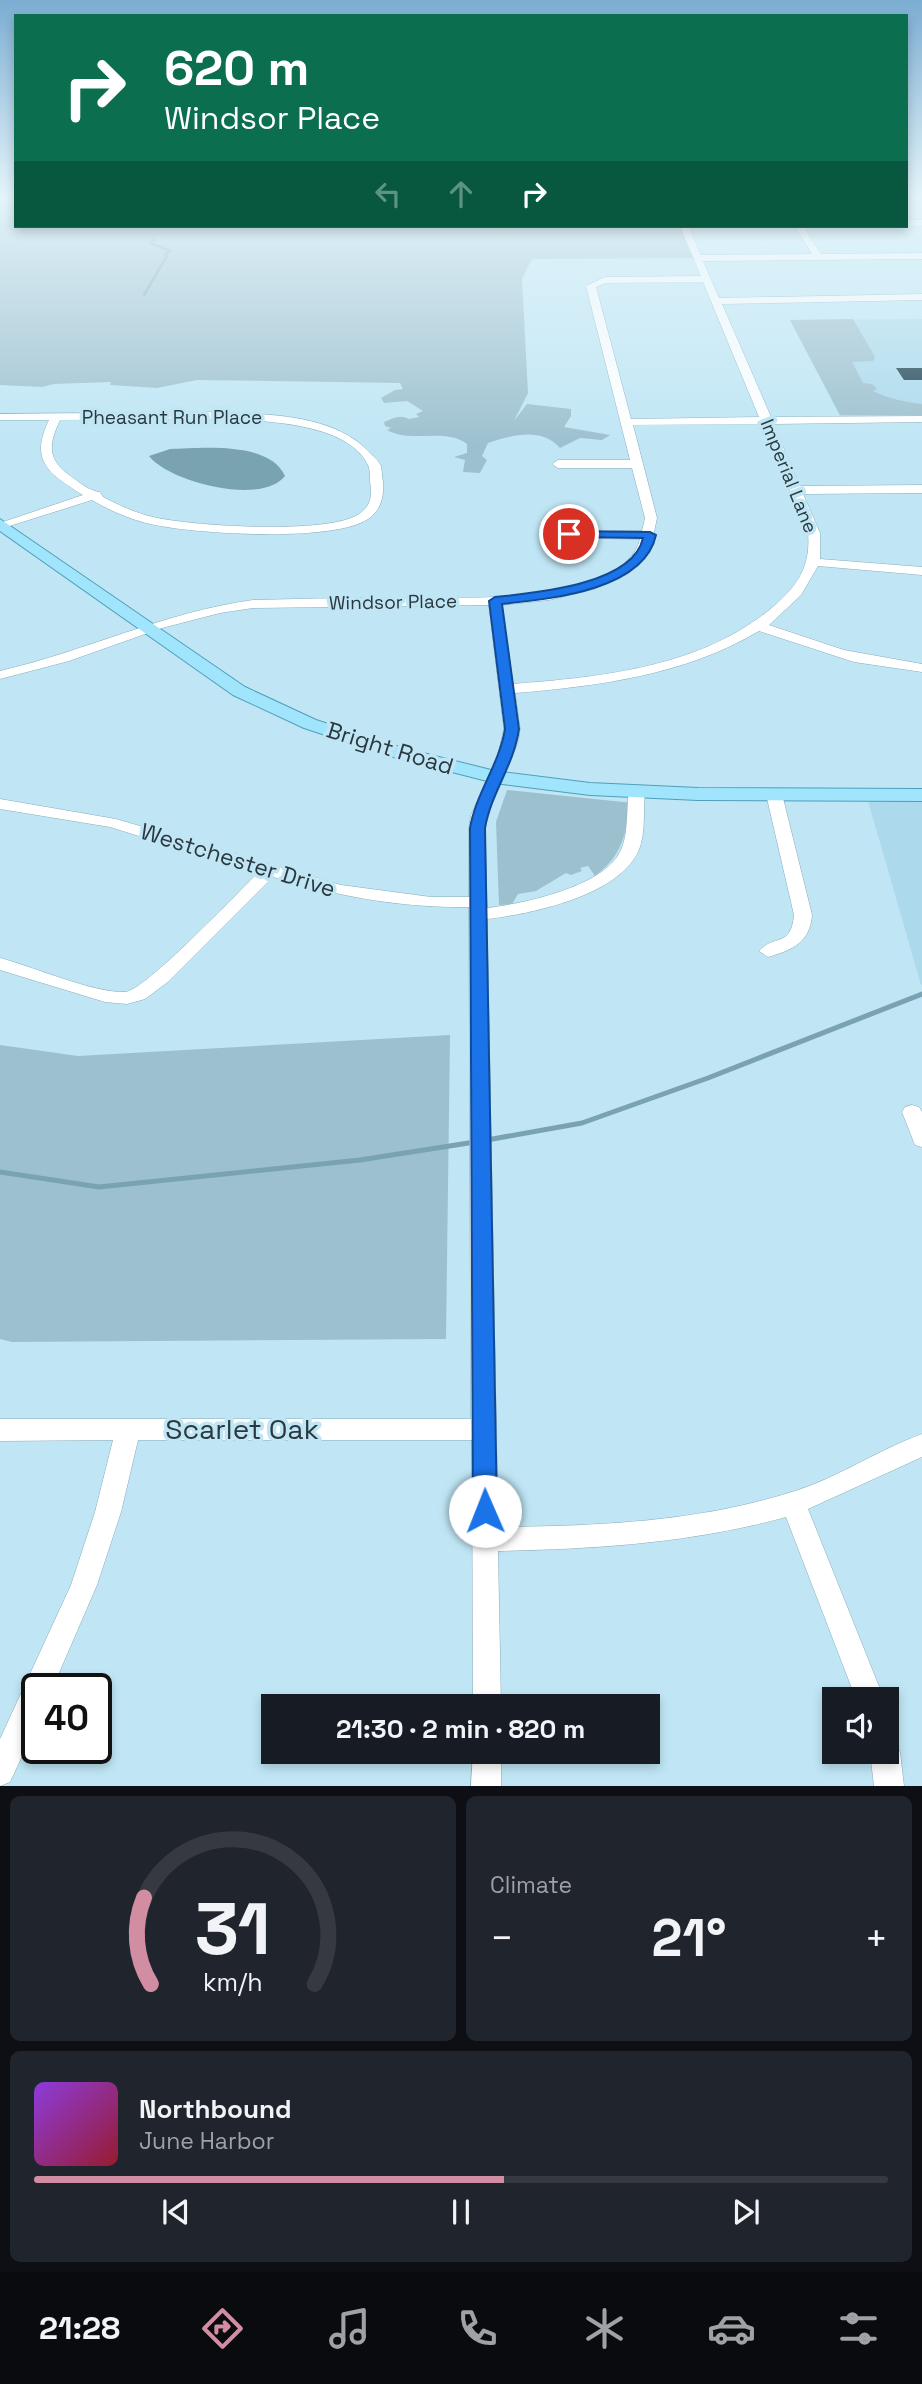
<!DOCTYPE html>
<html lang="en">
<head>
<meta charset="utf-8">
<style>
	body { margin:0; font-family:"Space Grotesk",sans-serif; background:#20242c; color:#f1f3f6; height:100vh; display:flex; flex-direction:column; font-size:26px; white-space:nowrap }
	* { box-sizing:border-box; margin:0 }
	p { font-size:23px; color:#9ea1a6 }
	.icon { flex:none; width:38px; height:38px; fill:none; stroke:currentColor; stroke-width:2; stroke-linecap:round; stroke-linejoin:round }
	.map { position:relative; height:1786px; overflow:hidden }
	.sheet { display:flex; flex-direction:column; gap:10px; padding:10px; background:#0d0f14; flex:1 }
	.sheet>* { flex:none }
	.banner { position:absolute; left:14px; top:14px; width:894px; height:214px; border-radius:0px; box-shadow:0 4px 10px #0003; background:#0b6e4f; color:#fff; overflow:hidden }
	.controls { position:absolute; left:822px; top:1687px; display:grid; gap:14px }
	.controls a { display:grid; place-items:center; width:77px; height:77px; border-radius:0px; background:#171b24; box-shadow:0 4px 10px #0003; font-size:35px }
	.speed { position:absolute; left:21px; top:1673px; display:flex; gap:14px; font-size:35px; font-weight:700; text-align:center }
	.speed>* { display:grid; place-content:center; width:91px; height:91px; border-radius:50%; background:#171b24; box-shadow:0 4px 10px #0003; line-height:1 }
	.speed .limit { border:4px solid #111; border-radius:10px; background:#fff; color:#111 }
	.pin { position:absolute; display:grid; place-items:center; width:60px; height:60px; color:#fff; margin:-30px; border:4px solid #fff; border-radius:50%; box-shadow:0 2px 7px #0007 }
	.me { position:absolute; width:77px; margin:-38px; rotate:359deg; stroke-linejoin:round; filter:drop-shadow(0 0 5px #0008) }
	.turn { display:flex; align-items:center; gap:24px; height:147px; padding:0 35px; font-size:32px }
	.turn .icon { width:91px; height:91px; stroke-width:2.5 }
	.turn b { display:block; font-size:49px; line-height:60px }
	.lanes { display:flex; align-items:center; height:66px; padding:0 35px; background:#0003; justify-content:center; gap:35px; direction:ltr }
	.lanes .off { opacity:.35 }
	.big { font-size:52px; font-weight:600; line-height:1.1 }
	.sheet .tile { flex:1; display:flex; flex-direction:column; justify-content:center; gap:10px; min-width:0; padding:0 24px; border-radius:10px; background:#20242c }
	.sheet .dial { align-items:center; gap:0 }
	.dial svg { height:182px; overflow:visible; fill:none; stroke:#363941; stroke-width:7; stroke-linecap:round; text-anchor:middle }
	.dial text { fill:#f1f3f6; stroke:none }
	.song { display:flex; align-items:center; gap:21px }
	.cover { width:84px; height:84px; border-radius:10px; background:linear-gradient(135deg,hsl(270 70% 55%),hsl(350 70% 35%)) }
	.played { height:7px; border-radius:4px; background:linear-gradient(90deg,#d18ea2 55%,#363941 55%) }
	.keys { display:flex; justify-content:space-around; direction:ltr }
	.heat { display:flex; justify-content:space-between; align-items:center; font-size:38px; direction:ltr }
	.sheet .tiles { flex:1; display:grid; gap:10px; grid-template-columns:1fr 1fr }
	.tile:last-child { grid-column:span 2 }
	.trip { position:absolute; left:261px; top:1694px; width:399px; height:70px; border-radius:0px; background:#171b24; box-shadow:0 4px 10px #0003; font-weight:600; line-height:70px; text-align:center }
	.menu { display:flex; height:112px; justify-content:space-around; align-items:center; background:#090b0e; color:#9ea1a6 }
	.menu .icon { width:49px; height:49px }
	.menu .current { color:#d18ea2 }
	.menu b { font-size:32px; color:#f1f3f6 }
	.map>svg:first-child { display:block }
	.built { fill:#acdaec }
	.green { fill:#9dc0ce }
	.water { fill:#7aa3b2 }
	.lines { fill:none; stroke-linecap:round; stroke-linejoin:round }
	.stream-far1 { stroke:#7aa3b2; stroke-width:2.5 }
	.stream { stroke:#7aa3b2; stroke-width:5 }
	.building { fill:#163d4b }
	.minor-casing { stroke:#88acba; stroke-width:1 }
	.major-casing { stroke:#4f9eb9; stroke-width:2 }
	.minor { fill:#fff; fill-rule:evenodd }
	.major { fill:#a1e5fd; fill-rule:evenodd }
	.route { fill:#1a73e8; stroke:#114b97; stroke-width:2 }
	.labels { text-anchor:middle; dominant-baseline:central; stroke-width:7; stroke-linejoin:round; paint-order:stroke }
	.far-street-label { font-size:19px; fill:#2a393f; stroke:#c0e6f5 }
	.street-label { font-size:23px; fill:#2a393f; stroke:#c0e6f5 }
	.near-street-label { font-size:28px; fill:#2a393f; stroke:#c0e6f5 }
</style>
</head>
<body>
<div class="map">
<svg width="922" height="1786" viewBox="0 0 922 1786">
	<rect width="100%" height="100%" fill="#c0e6f5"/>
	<g class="built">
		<path d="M 922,319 L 922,419 L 842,420 L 790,320 Z"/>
		<path d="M 866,794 L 922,795 L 922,985 L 921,985 Z"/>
	</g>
	<g class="green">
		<path d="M 16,202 L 16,226 L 684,226 L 697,258 L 532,259 L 522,279 L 528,393 L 514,421 L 527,404 L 571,409 L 571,416 L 564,427 L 610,435 L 602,440 L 580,438 L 560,448 C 541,427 513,435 488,443 L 482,456 L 487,460 L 480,473 L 463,472 L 465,460 L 454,457 L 467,453 L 467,444 C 444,427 411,444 387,430 L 391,428 L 385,426 L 384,422 C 393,418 400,414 409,419 L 419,417 L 416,414 L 423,411 L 407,401 L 384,403 L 381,398 L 395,390 L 403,389 L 400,383 L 197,380 L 157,388 L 110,385 L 111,382 L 54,384 L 42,387 L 0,385 L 0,210 Z"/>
		<path d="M 853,319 L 875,357 L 873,361 L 852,362 L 863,383 L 872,384 L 877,389 L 873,391 C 890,399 904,402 922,404 L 922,415 L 840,415 L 790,320 Z"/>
		<path d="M 507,790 L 633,803 C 624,836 623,855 595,876 L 588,866 L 580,868 L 582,871 L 571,875 L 566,873 L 536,891 L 518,894 L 512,904 L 499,905 L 496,822 Z"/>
		<path d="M 450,1035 L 446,1339 L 12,1342 L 0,1339 L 0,1045 L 78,1056 Z"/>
	</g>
	<path class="water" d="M 170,449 C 203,448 269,441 285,476 C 262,506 169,482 149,456 Z"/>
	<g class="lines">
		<path class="stream-far1" d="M 144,295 L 167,256 L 165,254 L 171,251 L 150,243 L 155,239"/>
		<g class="stream">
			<path d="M 487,1140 L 582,1123 L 708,1078 L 922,994"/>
			<path d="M 0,1172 L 99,1187 L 360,1160 L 475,1142"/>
		</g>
	</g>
	<path class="building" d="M 896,368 L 922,368 L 922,380 L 904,380 Z"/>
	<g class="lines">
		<defs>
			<g id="minor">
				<rect x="906" y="220" width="16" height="6"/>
				<path d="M 680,226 L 688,226 L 701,255 L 812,254 L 795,226 L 803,226 L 821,254 L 922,253 L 922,259 L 703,261 L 719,298 L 922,294 L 922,300 L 722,304 L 771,417 L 922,416 L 922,422 L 773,424 L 800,486 L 922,485 L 922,493 L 803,494 L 820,533 L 820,559 L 922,567 L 922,575 L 818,566 L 801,595 L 769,625 L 844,650 L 922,664 L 922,672 L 854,662 L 759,631 C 685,675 599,686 515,693 L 520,729 L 518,742 L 492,802 L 485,828 L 487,908 C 522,904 603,887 620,852 C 629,835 626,810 629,792 L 637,787 L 645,792 C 643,811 646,835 638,852 C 617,896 531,914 487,919 L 498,1527 C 598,1526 699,1522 795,1491 C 839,1477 878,1450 922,1434 L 922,1457 L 808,1509 L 884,1699 L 856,1699 L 786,1517 C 691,1543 596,1549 498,1551 L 501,1706 L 473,1706 L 472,1440 L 138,1440 L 121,1512 L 97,1585 L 52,1689 L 37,1689 L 37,1724 L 10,1782 L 0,1786 L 0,1739 L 71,1585 L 95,1512 L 113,1440 L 0,1441 L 0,1419 L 471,1419 L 469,907 C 401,908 337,896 273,877 L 169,981 L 145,999 L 127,1004 L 105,1002 L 0,970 L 0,958 C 34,967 93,993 125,992 C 145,991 238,892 258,873 L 110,827 L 0,809 L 0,799 L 116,819 L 341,885 L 431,897 L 469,897 L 469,828 L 471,815 L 498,755 L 504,729 L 489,605 L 253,608 L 220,613 L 162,628 L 69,661 L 0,679 L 0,671 C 86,651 165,612 253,600 C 296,599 339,598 382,598 C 437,598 624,608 640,539 L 569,538 L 563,534 L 569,530 L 642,531 L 645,518 L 632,468 L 558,468 L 552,464 L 558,460 L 630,460 L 586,286 L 605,277 L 701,276 ZM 703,282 L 759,417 L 631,419 L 596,287 L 606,283 ZM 762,424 L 808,533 C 811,565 798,586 774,606 C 703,667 603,677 513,684 L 502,605 L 549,600 L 594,589 L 627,574 L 649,552 L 656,535 L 654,532 L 657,518 L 633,425 Z"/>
				<path d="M 205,412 C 258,414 333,411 371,454 C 374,457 379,461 381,466 C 382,471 382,477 383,482 C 384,497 381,510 368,519 C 333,543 188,534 146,523 C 127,518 109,510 92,500 L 0,529 L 0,523 L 83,495 C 49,474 29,461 49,420 L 0,420 L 0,414 ZM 205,419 C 248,420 346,419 368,465 C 370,469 370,476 370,481 C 372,495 372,505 359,514 C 329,535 190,526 153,517 C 135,513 119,505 103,497 L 100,492 C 91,491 84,486 76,480 C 49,462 46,450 60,420 Z"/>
				<path d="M 774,789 L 782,794 L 812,915 C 810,942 793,950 768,957 L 759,951 C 774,934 791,948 794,915 L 766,794 Z"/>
				<path d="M 912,1105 L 919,1107 L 922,1112 L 922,1147 L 915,1145 L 902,1112 L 905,1107 Z"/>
				<path d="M 887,1738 L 895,1742 L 900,1752 L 904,1786 L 874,1786 L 870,1752 L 887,1752 Z"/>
				<path d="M 473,1752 L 501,1752 L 501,1786 L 471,1786 Z"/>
			</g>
			<path id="major" d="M 0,519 L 245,687 L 316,720 L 403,748 L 495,771 L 590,783 L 698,788 L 922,789 L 922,801 L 698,800 L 590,795 L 495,783 L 389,756 L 304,728 L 233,695 L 0,531 Z"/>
		</defs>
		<use href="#minor" class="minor-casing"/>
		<use href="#major" class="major-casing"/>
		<use href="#minor" class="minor"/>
		<use href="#major" class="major"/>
	</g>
	<linearGradient id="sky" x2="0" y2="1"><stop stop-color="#7cadd2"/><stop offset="0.44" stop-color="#e3f4fa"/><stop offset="1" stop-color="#e3f4fa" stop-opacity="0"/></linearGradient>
	<rect width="922" height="446" fill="url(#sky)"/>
	<path class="route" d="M 565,531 L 650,532 L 656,535 C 644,591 548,599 502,604 L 519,729 C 514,765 491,793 485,828 L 497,1511 L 493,1519 L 485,1522 L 477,1519 L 473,1511 L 470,828 C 476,793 499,765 505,729 L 489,601 L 495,597 C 534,593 633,585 643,538 L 569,537 L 565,536 Z"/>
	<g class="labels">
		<g class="far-street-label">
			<text x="172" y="417">Pheasant Run Place</text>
			<text transform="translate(789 476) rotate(68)">Imperial Lane</text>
			<text transform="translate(393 602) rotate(-1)">Windsor Place</text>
		</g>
		<g class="street-label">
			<text transform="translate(390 748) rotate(17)">Bright Road</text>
			<text transform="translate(238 860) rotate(17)">Westchester Drive</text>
		</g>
		<g class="near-street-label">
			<text x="242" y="1429">Scarlet Oak</text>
		</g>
	</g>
</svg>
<div class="controls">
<a><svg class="icon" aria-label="sound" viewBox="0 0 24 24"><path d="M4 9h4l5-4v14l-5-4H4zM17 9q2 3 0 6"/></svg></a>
</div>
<div class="speed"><div class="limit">40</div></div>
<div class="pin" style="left:569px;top:534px;background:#d93025"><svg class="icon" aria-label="arrive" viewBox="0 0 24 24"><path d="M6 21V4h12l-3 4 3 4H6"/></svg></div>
<svg class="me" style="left:485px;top:1511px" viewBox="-20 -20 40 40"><circle r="19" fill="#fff"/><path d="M0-13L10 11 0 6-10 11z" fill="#1a73e8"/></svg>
<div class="trip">21:30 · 2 min · 820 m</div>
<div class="banner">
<div class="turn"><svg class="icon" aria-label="right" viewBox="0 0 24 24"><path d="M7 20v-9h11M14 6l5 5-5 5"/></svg><div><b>620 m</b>Windsor Place</div></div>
<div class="lanes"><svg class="icon off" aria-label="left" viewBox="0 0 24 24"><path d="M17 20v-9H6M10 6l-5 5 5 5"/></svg><svg class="icon off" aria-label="ahead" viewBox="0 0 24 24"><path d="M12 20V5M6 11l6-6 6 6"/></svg><svg class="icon" aria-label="right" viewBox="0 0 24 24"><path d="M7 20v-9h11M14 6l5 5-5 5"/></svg></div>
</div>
</div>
<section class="sheet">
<div class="tiles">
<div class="tile dial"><svg viewBox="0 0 100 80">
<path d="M14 69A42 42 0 1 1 86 69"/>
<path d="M14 69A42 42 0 0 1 11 31" stroke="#d18ea2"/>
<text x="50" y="56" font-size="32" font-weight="700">31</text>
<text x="50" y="72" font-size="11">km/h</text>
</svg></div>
<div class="tile"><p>Climate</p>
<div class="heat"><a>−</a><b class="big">21°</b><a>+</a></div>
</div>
<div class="tile">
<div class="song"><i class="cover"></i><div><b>Northbound</b><p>June Harbor</p></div></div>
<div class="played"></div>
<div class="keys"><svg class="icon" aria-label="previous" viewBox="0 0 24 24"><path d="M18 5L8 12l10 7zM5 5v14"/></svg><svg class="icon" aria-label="pause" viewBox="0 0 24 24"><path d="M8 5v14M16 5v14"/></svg><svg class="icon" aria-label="next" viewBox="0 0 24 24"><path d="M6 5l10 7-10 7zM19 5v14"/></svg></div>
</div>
</div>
</section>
<nav class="menu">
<b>21:28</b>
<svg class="icon current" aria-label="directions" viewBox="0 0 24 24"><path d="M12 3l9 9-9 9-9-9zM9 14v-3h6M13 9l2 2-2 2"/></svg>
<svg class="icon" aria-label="music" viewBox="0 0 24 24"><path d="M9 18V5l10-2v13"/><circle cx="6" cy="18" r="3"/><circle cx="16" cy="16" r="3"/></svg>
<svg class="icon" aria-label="phone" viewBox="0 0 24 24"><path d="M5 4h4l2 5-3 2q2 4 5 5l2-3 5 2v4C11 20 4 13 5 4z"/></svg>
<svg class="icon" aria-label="climate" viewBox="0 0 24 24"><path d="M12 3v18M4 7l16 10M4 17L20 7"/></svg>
<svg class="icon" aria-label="car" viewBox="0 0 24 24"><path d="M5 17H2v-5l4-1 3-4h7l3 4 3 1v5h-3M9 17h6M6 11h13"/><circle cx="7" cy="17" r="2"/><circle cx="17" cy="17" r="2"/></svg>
<svg class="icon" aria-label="filters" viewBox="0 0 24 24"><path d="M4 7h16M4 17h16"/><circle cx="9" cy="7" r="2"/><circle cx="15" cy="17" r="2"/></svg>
</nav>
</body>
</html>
